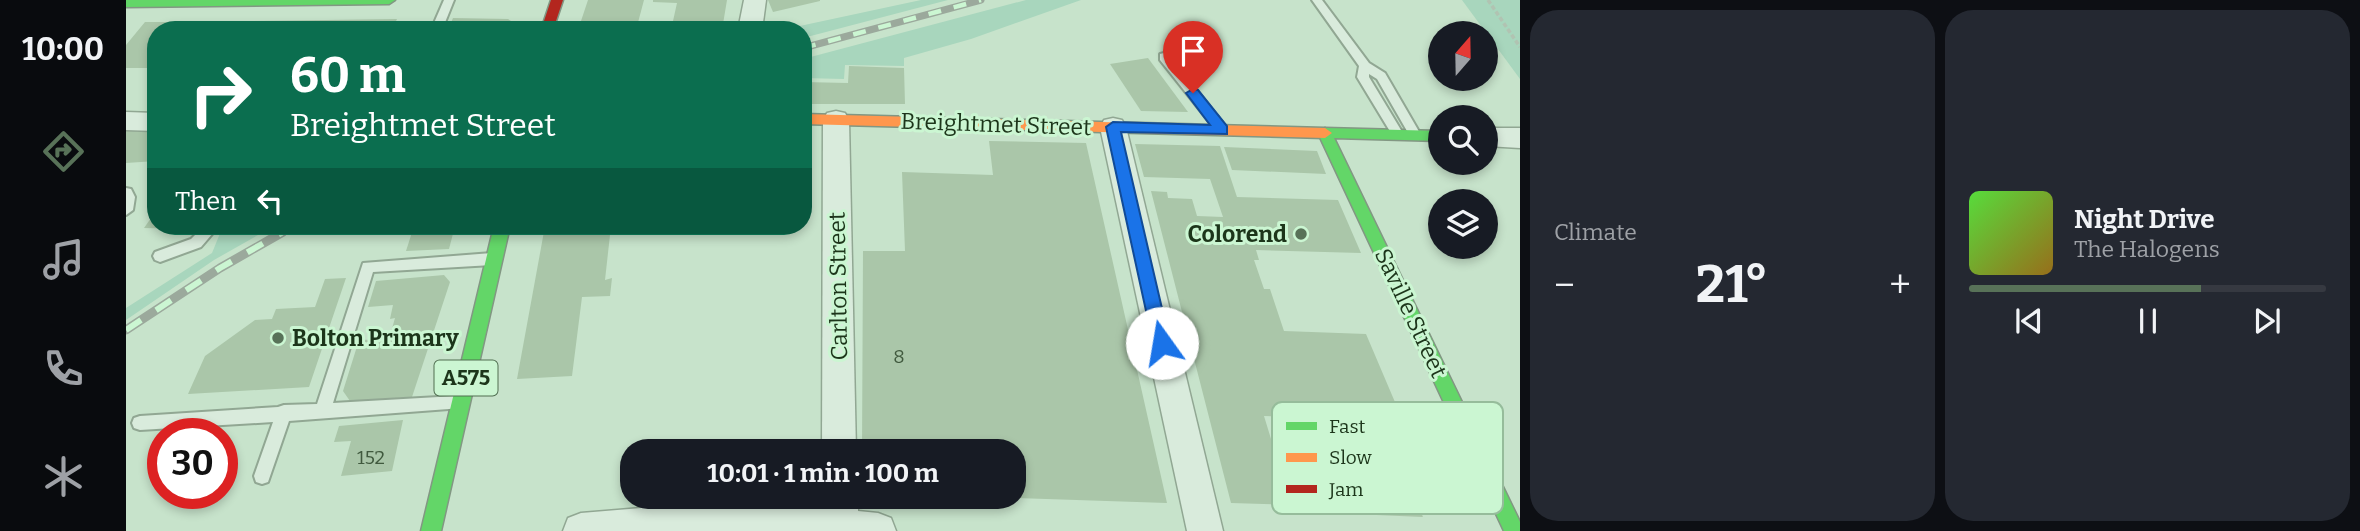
<!DOCTYPE html>
<html lang="en">
<head>
<meta charset="utf-8">
<style>
	body { margin:0; font-family:Bitter,serif; background:#242831; color:#f1f3f6; height:100vh; display:flex; flex-direction:column; font-size:26px; white-space:nowrap }
	* { box-sizing:border-box; margin:0 }
	p { font-size:23px; color:#9ea1a6 }
	.icon { flex:none; width:38px; height:38px; fill:none; stroke:currentColor; stroke-width:2; stroke-linecap:round; stroke-linejoin:round }
	.map { position:relative; flex:1; overflow:hidden }
	.side { display:flex; flex-direction:column; gap:10px; padding:10px; background:#0d0f14; width:840px }
	.side>* { flex:none }
	.guide { position:absolute; left:21px; top:21px; width:665px; height:214px; border-radius:28px; box-shadow:0 4px 10px #0003; background:#0b6e4f; color:#fff; overflow:hidden }
	.needle { width:46px; rotate:20deg }
	.fabs { position:absolute; left:1302px; top:21px; display:grid; gap:14px }
	.fabs a { display:grid; place-items:center; width:70px; height:70px; border-radius:50%; background:#171b24; box-shadow:0 4px 10px #0003; font-size:35px }
	.speed { position:absolute; left:21px; top:418px; display:flex; gap:14px; font-size:35px; font-weight:700; text-align:center }
	.speed>* { display:grid; place-content:center; width:91px; height:91px; border-radius:50%; background:#171b24; box-shadow:0 4px 10px #0003; line-height:1 }
	.speed .limit { border:10px solid #d22; background:#fff; color:#111 }
	.pin { position:absolute; display:grid; place-items:center; width:60px; height:60px; color:#fff; margin:-72px -30px; border-radius:50% 50% 50% 0; rotate:-45deg; box-shadow:0 0 7px #0007 }
	.pin .icon { rotate:45deg }
	.me { position:absolute; width:77px; margin:-38px; rotate:347deg; stroke-linejoin:round; filter:drop-shadow(0 0 5px #0008) }
	.turn { display:flex; align-items:center; gap:24px; height:147px; padding:0 28px; font-size:32px }
	.turn .icon { width:91px; height:91px; stroke-width:2.5 }
	.turn b { display:block; font-size:49px; line-height:60px }
	.then { display:flex; align-items:center; height:66px; padding:0 28px; background:#0003; gap:14px; font-size:26px }
	.big { font-size:52px; font-weight:700; line-height:1.1 }
	.side .tile { flex:1; display:flex; flex-direction:column; justify-content:center; gap:10px; min-width:0; padding:0 24px; border-radius:28px; background:#242831 }
	.song { display:flex; align-items:center; gap:21px }
	.cover { width:84px; height:84px; border-radius:10px; background:linear-gradient(135deg,hsl(110 70% 55%),hsl(40 70% 35%)) }
	.played { height:7px; border-radius:4px; background:linear-gradient(90deg,#587258 65%,#363941 65%) }
	.keys { display:flex; justify-content:space-around; direction:ltr }
	.heat { display:flex; justify-content:space-between; align-items:center; font-size:38px; direction:ltr }
	.side .tiles { flex:1; display:grid; gap:10px; grid-template-columns:repeat(2,1fr) }
	.trip { position:absolute; left:494px; top:439px; width:406px; height:70px; border-radius:28px; background:#171b24; box-shadow:0 4px 10px #0003; font-weight:700; line-height:70px; text-align:center }
	main { display:flex; flex:1; min-height:0 }
	.tab-bar { display:flex; flex-direction:column; width:126px; justify-content:space-around; align-items:center; background:#090b0e; color:#9ea1a6 }
	.tab-bar .icon { width:49px; height:49px }
	.tab-bar .selected { color:#587258 }
	.tab-bar b { font-size:32px; color:#f1f3f6 }
	.map>svg:first-child { display:block }
	.green { fill:#a8d6bd }
	.building { fill:#aac6a9 }
	.lines { fill:none; stroke-linecap:round; stroke-linejoin:round }
	.lane-casing { stroke:#91a793; stroke-width:4 }
	.street-casing { stroke:#91a793; stroke-width:3 }
	.fast-casing { stroke:#829783; stroke-width:3 }
	.slow-casing { stroke:#829783; stroke-width:3 }
	.jam-casing { stroke:#829783; stroke-width:3 }
	.path { stroke:#b1c3b2; stroke-width:3.5; stroke-dasharray:4.5 2.5; stroke-linecap:butt }
	.lane { fill:#d9ebdc; fill-rule:evenodd }
	.street { fill:#d9ebdc; fill-rule:evenodd }
	.fast { fill:#63d668; fill-rule:evenodd }
	.slow { fill:#ff974d; fill-rule:evenodd }
	.jam { fill:#b3261e; fill-rule:evenodd }
	.rail-far1-casing { stroke:#9ba99c; stroke-width:7 }
	.rail-casing { stroke:#9ba99c; stroke-width:9 }
	.rail-far1 { stroke:#cbf6d2; stroke-width:4.5; stroke-dasharray:13; stroke-linecap:butt }
	.rail { stroke:#cbf6d2; stroke-width:6; stroke-dasharray:18; stroke-linecap:butt }
	.route { fill:#1a73e8; stroke:#114b97; stroke-width:2 }
	.poi-dot { fill:#587258; stroke:#cbf6d2; stroke-width:2.5 }
	.labels { text-anchor:middle; dominant-baseline:central; stroke-width:6; stroke-linejoin:round; paint-order:stroke }
	.number-label { font-size:19px; fill:#40593e }
	.shield { fill:#cbf6d2; stroke:#506f51; stroke-width:2 }
	.shield-label { font-size:21px; font-weight:bold; fill:#1c351a }
	.street-label { font-size:23px; fill:#1c351a; stroke:#cbf6d2 }
	.poi-label { font-size:23px; font-weight:bold; fill:#1c351a; stroke:#cbf6d2; text-anchor:end }
	.key { fill:#cbf6d2; stroke:#96bc9b; stroke-width:2 }
	.key-label { font-size:19px; fill:#1c351a }
</style>
</head>
<body>
<main>
<nav class="tab-bar">
<b>10:00</b>
<svg class="icon selected" aria-label="directions" viewBox="0 0 24 24"><path d="M12 3l9 9-9 9-9-9zM9 14v-3h6M13 9l2 2-2 2"/></svg>
<svg class="icon" aria-label="music" viewBox="0 0 24 24"><path d="M9 18V5l10-2v13"/><circle cx="6" cy="18" r="3"/><circle cx="16" cy="16" r="3"/></svg>
<svg class="icon" aria-label="phone" viewBox="0 0 24 24"><path d="M5 4h4l2 5-3 2q2 4 5 5l2-3 5 2v4C11 20 4 13 5 4z"/></svg>
<svg class="icon" aria-label="climate" viewBox="0 0 24 24"><path d="M12 3v18M4 7l16 10M4 17L20 7"/></svg>
</nav>
<div class="map">
<svg width="1394" height="531" viewBox="0 0 1394 531">
	<rect width="100%" height="100%" fill="#c7e3cb"/>
	<g class="green">
		<path d="M 795,0 L 822,0 L 677,38 L 677,30 L 632,30 L 635,27 L 669,27 Z"/>
		<path d="M 900,0 L 955,0 L 845,39 L 778,58 L 778,66 L 719,65 L 718,79 L 677,78 L 677,59 Z"/>
		<path d="M 1336,0 L 1394,0 L 1394,79 Z"/>
		<path d="M 97,226 L 148,226 L 88,260 L 0,320 L 0,308 L 86,253 Z"/>
	</g>
	<g class="building">
		<path d="M 462,0 L 518,0 L 510,30 L 452,30 Z"/>
		<path d="M 527,0 L 601,0 L 596,30 L 545,30 L 551,3 L 527,2 Z"/>
		<path d="M 642,0 L 694,0 L 694,1 L 647,12 Z"/>
		<path d="M 327,18 L 382,19 L 388,23 L 386,30 L 322,30 Z"/>
		<path d="M 271,19 L 266,30 L 121,30 L 126,21 Z"/>
		<path d="M 19,22 L 70,22 L 65,30 L 30,30 L 30,68 L 0,68 L 0,45 Z"/>
		<path d="M 1022,58 L 1062,112 L 1015,111 L 984,64 Z"/>
		<path d="M 723,66 L 778,68 L 779,104 L 677,104 L 677,82 L 722,83 Z"/>
		<path d="M 30,127 L 30,161 L 0,163 L 0,129 Z"/>
		<path d="M 863,141 L 960,143 L 1041,503 L 887,498 L 887,452 L 736,452 L 737,251 L 779,251 L 776,172 L 867,175 Z"/>
		<path d="M 1009,144 L 1094,146 L 1111,197 L 1212,200 L 1235,253 L 1130,250 L 1133,260 L 1128,260 L 1138,289 L 1144,289 L 1158,331 L 1240,334 L 1280,428 L 1261,428 L 1297,517 L 1227,514 L 1193,418 L 1138,416 L 1165,505 L 1105,503 L 1025,191 L 1041,192 L 1042,198 L 1066,199 L 1071,216 L 1097,217 L 1084,179 L 1018,177 Z"/>
		<path d="M 1098,147 L 1191,151 L 1200,174 L 1106,170 Z"/>
		<path d="M 30,211 L 30,226 L 66,226 L 63,229 L 18,228 Z"/>
		<path d="M 288,226 L 329,226 L 323,249 L 280,251 Z"/>
		<path d="M 419,226 L 485,226 L 479,280 L 486,278 L 484,296 L 456,297 L 446,376 L 391,379 Z"/>
		<path d="M 318,275 L 324,282 L 286,397 L 224,401 L 217,391 L 233,340 L 263,339 L 269,318 L 264,319 L 267,305 L 242,307 L 250,281 Z"/>
		<path d="M 220,278 L 183,387 L 62,394 L 79,356 L 129,320 L 146,319 L 150,309 L 189,307 L 199,279 Z"/>
		<path d="M 277,420 L 266,471 L 215,476 L 225,441 L 208,442 L 213,426 Z"/>
	</g>
	<g class="lines">
		<defs>
			<g id="lane">
				<path d="M 318,0 L 328,0 L 316,30 L 305,30 Z"/>
				<path d="M 1186,0 L 1196,0 L 1243,63 L 1259,73 L 1295,135 L 1293,138 L 1285,138 L 1251,79 L 1243,74 L 1243,77 L 1278,135 L 1276,138 L 1268,138 L 1231,77 L 1233,66 Z"/>
				<path d="M 1038,53 L 1042,54 L 1100,127 L 1102,130 L 1100,133 L 1092,133 L 1034,60 L 1034,54 Z"/>
				<path d="M 0,188 L 5,189 L 9,197 L 7,210 L 0,215 Z"/>
				<path d="M 78,226 L 93,226 L 75,247 L 34,262 L 29,260 L 27,256 L 29,252 L 65,239 Z"/>
				<path d="M 366,253 L 371,255 L 373,259 L 371,263 L 366,265 L 247,272 L 207,403 L 330,396 L 336,398 L 338,403 L 336,408 L 163,421 L 142,482 L 136,484 L 130,482 L 128,476 L 147,422 L 14,430 L 8,428 L 6,423 L 8,418 L 14,416 L 152,407 L 158,405 L 191,404 L 237,263 Z"/>
			</g>
			<g id="street">
				<path d="M 618,0 L 640,0 L 636,30 L 612,30 Z"/>
				<path d="M 710,111 L 719,113 L 723,120 L 730,452 L 696,452 L 697,120 L 701,113 Z"/>
				<path d="M 0,112 L 30,113 L 30,131 L 0,130 Z"/>
				<path d="M 987,118 L 996,120 L 1000,127 L 1097,531 L 1061,531 L 974,127 L 978,120 Z"/>
				<path d="M 1360,128 L 1394,128 L 1394,148 L 1360,146 Z"/>
				<path d="M 696,497 L 732,497 L 732,511 L 752,513 L 765,518 L 770,531 L 437,531 L 442,518 L 455,513 L 612,500 L 696,507 Z"/>
			</g>
			<g id="fast">
				<path d="M 0,0 L 269,0 L 263,4 L 0,7 Z"/>
				<path d="M 1199,128 L 1314,131 L 1314,141 L 1208,138 L 1394,522 L 1394,531 L 1378,531 L 1192,133 Z"/>
				<path d="M 368,226 L 384,226 L 315,531 L 295,531 Z"/>
			</g>
			<path id="slow" d="M 677,114 L 1199,128 L 1206,133 L 1199,138 L 677,124 Z"/>
			<path id="jam" d="M 425,0 L 437,0 L 427,30 L 415,30 Z"/>
		</defs>
		<use href="#lane" class="lane-casing"/>
		<use href="#street" class="street-casing"/>
		<use href="#fast" class="fast-casing"/>
		<use href="#slow" class="slow-casing"/>
		<use href="#jam" class="jam-casing"/>
		<path class="path" d="M 1362,0 L 1394,47"/>
		<use href="#lane" class="lane"/>
		<use href="#street" class="street"/>
		<use href="#fast" class="fast"/>
		<use href="#slow" class="slow"/>
		<use href="#jam" class="jam"/>
		<defs>
			<g id="rail-far1">
				<path d="M 677,48 L 855,0"/>
				<path d="M 154,234 L 168,226"/>
			</g>
			<path id="rail" d="M 0,330 L 94,268 L 157,232"/>
		</defs>
		<use href="#rail-far1" class="rail-far1-casing"/>
		<use href="#rail" class="rail-casing"/>
		<use href="#rail-far1" class="rail-far1"/>
		<use href="#rail" class="rail"/>
	</g>
	<path class="route" d="M 1067,89 L 1072,90 L 1101,126 L 1101,134 L 995,132 L 1044,343 L 1042,348 L 1036,350 L 1030,348 L 1027,343 L 980,127 L 987,122 L 1084,125 L 1060,93 Z"/>
	<g class="poi-dot">
		<circle cx="1175" cy="234" r="7"/>
		<circle cx="152" cy="338" r="7"/>
	</g>
	<g class="labels">
		<g class="number-label">
			<text x="773" y="356">8</text>
			<text x="245" y="457">152</text>
		</g>
		<rect class="shield" x="308.5" y="360.5" width="63" height="35" rx="5"/>
		<g class="shield-label">
			<text x="340" y="378">A575</text>
		</g>
		<g class="street-label">
			<text transform="translate(870 124) rotate(2)">Breightmet Street</text>
			<text transform="translate(712 286) rotate(-91)">Carlton Street</text>
			<text transform="translate(1285 313) rotate(65)">Saville Street</text>
		</g>
		<g class="poi-label">
			<text x="1161" y="234">Colorend</text>
			<text x="166" y="338" text-anchor="start">Bolton Primary</text>
		</g>
	</g>
	<rect x="1146" y="402" width="231" height="112" rx="10" class="key"/>
	<rect x="1160" y="422" width="31" height="8" fill="#63d668"/>
	<rect x="1160" y="453" width="31" height="9" fill="#ff974d"/>
	<rect x="1160" y="485" width="31" height="8" fill="#b3261e"/>
	<g class="key-label">
		<text x="1203" y="433">Fast</text>
		<text x="1203" y="464">Slow</text>
		<text x="1203" y="496">Jam</text>
	</g>
</svg>
<div class="fabs">
<a><svg class="needle" viewBox="-14 -14 28 28"><path d="M0-13l5 13h-10z" fill="#e53935"/><path d="M0 13l5-13h-10z" fill="#9ea1a6"/></svg></a>
<a><svg class="icon" aria-label="search" viewBox="0 0 24 24"><circle cx="10" cy="10" r="6"/><path d="M15 15l6 6"/></svg></a>
<a><svg class="icon" aria-label="layers" viewBox="0 0 24 24"><path d="M12 4l9 5-9 5-9-5zM3 14l9 5 9-5"/></svg></a>
</div>
<div class="speed"><div class="limit">30</div></div>
<div class="pin" style="left:1067px;top:93px;background:#d93025"><svg class="icon" aria-label="arrive" viewBox="0 0 24 24"><path d="M6 21V4h12l-3 4 3 4H6"/></svg></div>
<svg class="me" style="left:1036px;top:343px" viewBox="-20 -20 40 40"><circle r="19" fill="#fff"/><path d="M0-13L10 11 0 6-10 11z" fill="#1a73e8"/></svg>
<div class="trip">10:01 · 1 min · 100 m</div>
<div class="guide">
<div class="turn"><svg class="icon" aria-label="right" viewBox="0 0 24 24"><path d="M7 20v-9h11M14 6l5 5-5 5"/></svg><div><b>60 m</b>Breightmet Street</div></div>
<div class="then">Then<svg class="icon" aria-label="left" viewBox="0 0 24 24"><path d="M17 20v-9H6M10 6l-5 5 5 5"/></svg></div>
</div>
</div>
<section class="side">
<div class="tiles">
<div class="tile"><p>Climate</p>
<div class="heat"><a>−</a><b class="big">21°</b><a>+</a></div>
</div>
<div class="tile">
<div class="song"><i class="cover"></i><div><b>Night Drive</b><p>The Halogens</p></div></div>
<div class="played"></div>
<div class="keys"><svg class="icon" aria-label="previous" viewBox="0 0 24 24"><path d="M18 5L8 12l10 7zM5 5v14"/></svg><svg class="icon" aria-label="pause" viewBox="0 0 24 24"><path d="M8 5v14M16 5v14"/></svg><svg class="icon" aria-label="next" viewBox="0 0 24 24"><path d="M6 5l10 7-10 7zM19 5v14"/></svg></div>
</div>
</div>
</section>
</main>
</body>
</html>
